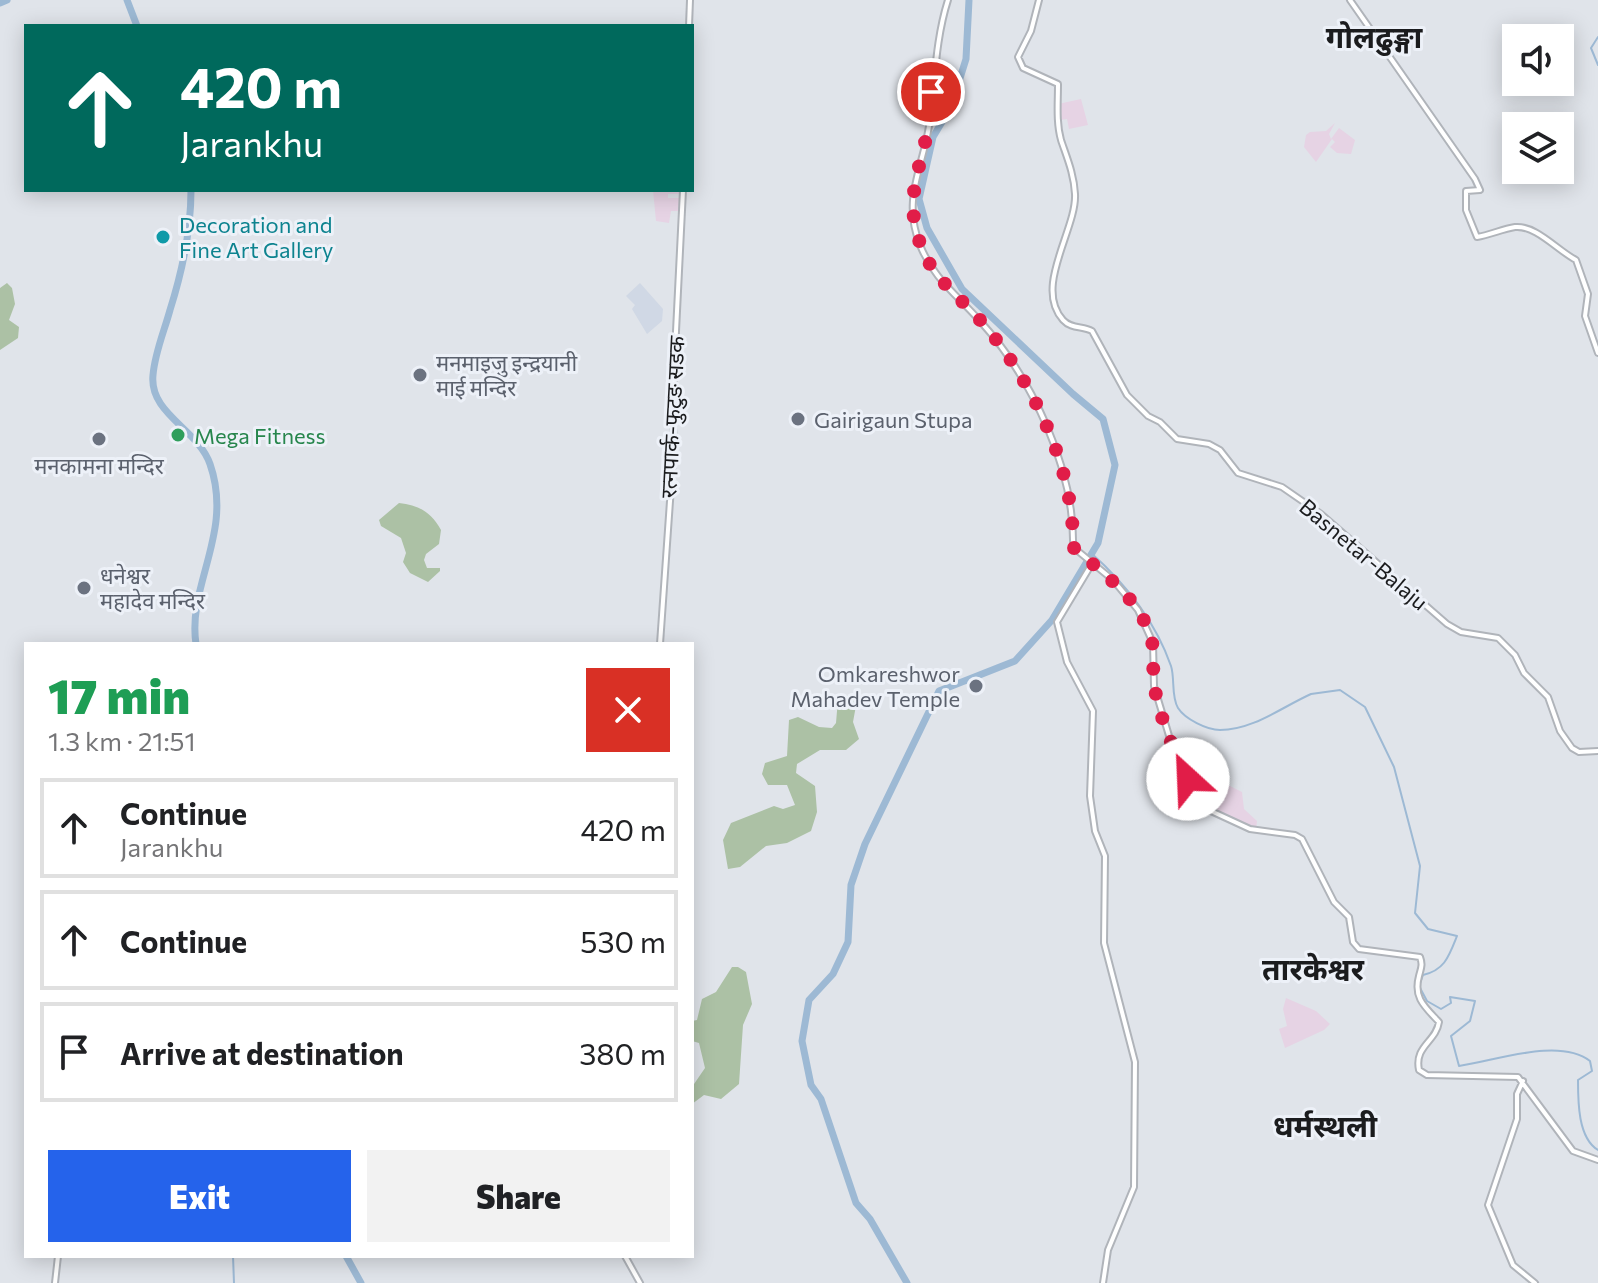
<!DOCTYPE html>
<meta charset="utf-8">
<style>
body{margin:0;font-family:Commissioner,"Noto Sans Devanagari",sans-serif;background:#f2f2f2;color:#202124;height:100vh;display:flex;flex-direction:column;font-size:30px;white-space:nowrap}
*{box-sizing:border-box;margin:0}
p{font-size:26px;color:#757577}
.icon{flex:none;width:44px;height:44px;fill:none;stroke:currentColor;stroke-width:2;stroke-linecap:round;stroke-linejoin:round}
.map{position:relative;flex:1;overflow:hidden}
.sheet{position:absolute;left:24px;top:642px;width:670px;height:616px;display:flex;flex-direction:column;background:#fff;border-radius:0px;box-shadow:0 4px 20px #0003}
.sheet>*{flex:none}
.guide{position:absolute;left:24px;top:24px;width:670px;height:168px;border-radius:0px;box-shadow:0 4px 20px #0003;background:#00695c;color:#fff;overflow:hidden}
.controls{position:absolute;left:1502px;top:24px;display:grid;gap:16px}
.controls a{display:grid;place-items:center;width:72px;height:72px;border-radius:0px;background:#fff;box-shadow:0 4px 20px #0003;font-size:40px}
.pin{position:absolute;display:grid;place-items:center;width:68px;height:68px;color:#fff;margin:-34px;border:4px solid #fff;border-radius:50%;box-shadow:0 2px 8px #0007}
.me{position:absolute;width:88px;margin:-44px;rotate:335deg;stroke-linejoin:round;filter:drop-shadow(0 0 6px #0008)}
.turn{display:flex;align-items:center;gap:28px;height:168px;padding:0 24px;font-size:36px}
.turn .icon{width:104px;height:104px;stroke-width:2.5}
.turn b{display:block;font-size:56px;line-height:68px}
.round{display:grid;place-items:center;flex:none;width:84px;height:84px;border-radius:0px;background:#f2f2f2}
.headline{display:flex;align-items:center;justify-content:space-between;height:136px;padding:0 24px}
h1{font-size:48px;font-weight:800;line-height:60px;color:#1e9e55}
.button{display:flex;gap:16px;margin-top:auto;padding:16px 24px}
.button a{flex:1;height:92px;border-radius:0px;background:#2563eb;color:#fff;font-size:32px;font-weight:800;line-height:92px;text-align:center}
.button a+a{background:#f2f2f2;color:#202124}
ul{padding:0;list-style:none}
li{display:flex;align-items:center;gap:24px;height:100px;margin:0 16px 12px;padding:0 8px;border:4px solid #e0e0e0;border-radius:0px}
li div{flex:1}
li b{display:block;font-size:30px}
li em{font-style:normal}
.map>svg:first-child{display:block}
</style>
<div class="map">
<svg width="1598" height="1283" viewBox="0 0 1598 1283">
<rect width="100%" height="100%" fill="#e0e4ea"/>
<path fill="#d0d8e5" d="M 640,283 L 663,309 L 662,321 L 647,334 L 632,309 L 635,305 L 626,296 Z"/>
<path fill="#e6d3e4" d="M 1081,99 L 1088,125 L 1069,129 L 1067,119 L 1060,120 L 1058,104 Z
M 1335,123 L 1329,134 L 1331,139 L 1339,128 L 1355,140 L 1351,154 L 1337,153 L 1330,147 L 1335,142 L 1332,139 L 1316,162 L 1304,147 L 1306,135 L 1310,132 L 1326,131 Z
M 653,190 L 680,190 L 679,194 L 668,194 L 668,198 L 680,198 L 680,211 L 671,211 L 669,223 L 656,221 Z
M 1226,784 L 1242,792 L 1244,809 L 1257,821 L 1256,830 L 1204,808 L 1191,790 L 1198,785 L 1208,799 Z
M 1286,998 L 1316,1011 L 1330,1024 L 1324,1030 L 1285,1048 L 1279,1029 L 1287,1026 L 1283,1009 Z"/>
<path fill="#acc1a5" d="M 7,283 L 12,288 L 15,304 L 9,320 L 19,327 L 18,338 L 0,350 L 0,288 Z
M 399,503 C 419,505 431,512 441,530 L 439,544 L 426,554 L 424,560 L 427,568 L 440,568 L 440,571 L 428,582 L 410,573 L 403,562 L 406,553 L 401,538 L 381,526 L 379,520 Z
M 847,695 L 857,700 L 853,722 L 859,739 L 846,750 L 820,750 L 797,764 L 796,773 L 815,786 L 817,812 L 811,831 L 787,843 L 766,846 L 740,867 L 728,869 L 723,840 L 731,823 L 774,806 L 783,809 L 795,805 L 787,785 L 768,785 L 762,774 L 765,763 L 787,756 L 789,720 L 798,717 L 819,727 L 832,728 L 836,723 L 838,699 Z
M 732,967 L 738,967 L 746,972 L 752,1004 L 743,1025 L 739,1084 L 721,1099 L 704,1095 L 692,1104 L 692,1087 L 705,1068 L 699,1043 L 692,1041 L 692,1021 L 697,1020 L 702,999 L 716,992 Z"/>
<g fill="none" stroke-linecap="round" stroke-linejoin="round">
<path stroke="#9db9d4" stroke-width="2" d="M 1598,37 L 1591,48 L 1598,65
M 1090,552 C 1125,583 1155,620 1171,666 C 1175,678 1171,697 1178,708 C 1185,719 1207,730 1220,730 C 1253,730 1282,707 1311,694 L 1340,690 L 1365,707 L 1394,767 L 1420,866 L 1415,913 L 1428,929 L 1457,936 C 1449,956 1445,970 1423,975 L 1419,986 L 1427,1001 L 1441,1009 L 1451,1003 L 1450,997 L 1475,1001 L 1470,1021 L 1451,1036 L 1459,1066 C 1495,1061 1559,1037 1590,1061 L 1592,1071 L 1578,1080 C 1578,1102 1578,1138 1598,1150
M 233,1256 L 234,1283"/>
<path stroke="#9db9d4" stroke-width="7" d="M 127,0 L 137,26
M 0,3 L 7,0
M 191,190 C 191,230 182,272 170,310 C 164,332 155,352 153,375 C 149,414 198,429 210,464 C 234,533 187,584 196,644
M 346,1256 L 361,1283
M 907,1283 L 870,1219 L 856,1203 L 821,1099 L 811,1085 L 802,1041 L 809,1000 L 833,974 L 848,942 L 851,885 L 865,844 L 939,691 L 1015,661 L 1052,620 L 1098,543 L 1115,465 L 1103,419 L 1073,394 L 962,289 L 927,228 L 919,199 L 933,137 L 951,107 L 966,59 L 969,0"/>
<defs>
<path id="tertiary" d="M 948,0 C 935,41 935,84 929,126 C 922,170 902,200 920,245 C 933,278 957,295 980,321 C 1032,378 1075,469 1073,547 L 1113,580 L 1138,610 L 1153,643 L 1154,686 L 1173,749 L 1198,805 L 1250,829 L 1295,835 L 1302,839 L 1334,902 L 1349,917 L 1353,942 L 1359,949 L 1420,957 C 1423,965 1421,968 1419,976 C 1413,998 1425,1007 1439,1022 C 1436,1042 1414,1046 1419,1070 L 1427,1075 L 1518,1077 L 1573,1151 L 1598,1160
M 1039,0 L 1031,31 L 1018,57 L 1023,68 L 1058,84 C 1058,103 1056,122 1061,140 C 1067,158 1074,174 1075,194 C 1077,229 1033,287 1063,320 C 1071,329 1083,326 1092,331 L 1127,395 L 1148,416 L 1160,422 L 1177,439 L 1209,444 L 1220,450 L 1238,473 L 1282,487 L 1321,514 L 1447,624 L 1461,632 L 1498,638 L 1515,655 L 1524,673 L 1548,697 L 1560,731 L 1572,748 L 1579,752 L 1598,751
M 1350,0 L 1475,179 L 1480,190 L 1466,191 L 1466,210 L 1477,237 C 1490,235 1502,229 1515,227 C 1536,225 1557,250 1576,260 L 1588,294 L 1585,316 L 1598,353
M 689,26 L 690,0
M 1093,562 L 1057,622 L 1067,662 L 1093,711 L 1090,796 L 1095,831 L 1105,856 L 1104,943 L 1135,1062 L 1134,1187 L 1108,1250 L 1103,1283
M 660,644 L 674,444 L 672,412 L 683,190
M 1523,1081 L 1517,1094 L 1517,1119 L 1488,1205 L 1513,1265 L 1535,1283
M 625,1256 L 640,1283
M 55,1283 L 58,1256"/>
</defs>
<use href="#tertiary" stroke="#b0b4ba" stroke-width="8"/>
<use href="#tertiary" stroke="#fff" stroke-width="4"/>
</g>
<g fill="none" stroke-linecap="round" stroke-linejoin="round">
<path stroke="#e11d48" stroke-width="14" stroke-dasharray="0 25.2" d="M 931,92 C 930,104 930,116 928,128 C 922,163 907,192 916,229 C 926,274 952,289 981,321 C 1032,380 1075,468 1073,547 C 1103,574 1142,599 1152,642 C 1155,655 1152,671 1154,685 C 1160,718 1173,750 1188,779"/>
</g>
<circle fill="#0f9aa8" stroke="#edf1f8" stroke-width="3" cx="163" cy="237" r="8"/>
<g fill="#6b7280" stroke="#edf1f8" stroke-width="3">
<circle cx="420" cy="375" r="8"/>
<circle cx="798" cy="419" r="8"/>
<circle cx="99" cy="439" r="8"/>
<circle cx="84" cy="588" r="8"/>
<circle cx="976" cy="686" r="8"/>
</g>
<circle fill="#2e9e5b" stroke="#edf1f8" stroke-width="3" cx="178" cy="435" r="8"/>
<g text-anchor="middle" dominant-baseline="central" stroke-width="6" stroke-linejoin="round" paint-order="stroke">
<g font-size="22" fill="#0d838f" stroke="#edf1f8" text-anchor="start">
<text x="179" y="224">Decoration and<tspan x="179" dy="25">Fine Art Gallery</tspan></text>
</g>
<g font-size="22" fill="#5b616d" stroke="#edf1f8" text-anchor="start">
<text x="436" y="362">मनमाइजु इन्द्रयानी<tspan x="436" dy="25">माई मन्दिर</tspan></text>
<text x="814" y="419">Gairigaun Stupa</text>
<text x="99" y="465" text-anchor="middle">मनकामना मन्दिर</text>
<text x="100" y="575">धनेश्वर<tspan x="100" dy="25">महादेव मन्दिर</tspan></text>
<text x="960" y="673" text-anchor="end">Omkareshwor<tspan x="960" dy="25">Mahadev Temple</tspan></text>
</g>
<g font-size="22" fill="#1b1c1e" stroke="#edf1f8">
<text transform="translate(672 417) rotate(-87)">रत्नपार्क-फुटुङ सडक</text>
<text transform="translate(1364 554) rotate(40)">Basnetar-Balaju</text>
</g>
<g font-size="22" fill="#27864d" stroke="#edf1f8" text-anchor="start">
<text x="194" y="435">Mega Fitness</text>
</g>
<g font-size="30" font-weight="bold" fill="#1b1c1e" stroke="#edf1f8">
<text x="1374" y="35">गोलढुङ्गा</text>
<text x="1313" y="967">तारकेश्वर</text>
<text x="1325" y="1124">धर्मस्थली</text>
</g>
</g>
</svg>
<div class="controls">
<a><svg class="icon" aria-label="sound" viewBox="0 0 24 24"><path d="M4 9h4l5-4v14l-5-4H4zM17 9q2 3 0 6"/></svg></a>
<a><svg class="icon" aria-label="layers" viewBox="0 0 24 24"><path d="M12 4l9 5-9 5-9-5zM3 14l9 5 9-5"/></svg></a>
</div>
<div class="pin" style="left:931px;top:92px;background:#d93025"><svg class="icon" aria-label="arrive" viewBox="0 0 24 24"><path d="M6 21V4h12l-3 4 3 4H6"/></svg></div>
<svg class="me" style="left:1188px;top:779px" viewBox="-20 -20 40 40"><circle r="19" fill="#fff"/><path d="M0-13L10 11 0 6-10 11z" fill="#e11d48"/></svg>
<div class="guide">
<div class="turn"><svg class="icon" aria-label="ahead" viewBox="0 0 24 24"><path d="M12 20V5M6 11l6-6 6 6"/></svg><div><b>420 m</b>Jarankhu</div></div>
</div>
<section class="sheet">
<div class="headline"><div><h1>17 min</h1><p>1.3 km · 21:51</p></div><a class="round" style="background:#d93025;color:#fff"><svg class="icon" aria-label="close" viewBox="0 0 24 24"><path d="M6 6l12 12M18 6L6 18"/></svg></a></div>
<ul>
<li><svg class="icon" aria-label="ahead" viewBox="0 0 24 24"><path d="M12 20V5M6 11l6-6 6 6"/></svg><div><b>Continue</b><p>Jarankhu</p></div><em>420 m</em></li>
<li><svg class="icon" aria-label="ahead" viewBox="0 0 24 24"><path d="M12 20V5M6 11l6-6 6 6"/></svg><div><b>Continue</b></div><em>530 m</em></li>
<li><svg class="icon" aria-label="arrive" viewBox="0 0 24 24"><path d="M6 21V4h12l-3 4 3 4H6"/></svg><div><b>Arrive at destination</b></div><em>380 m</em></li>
</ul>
<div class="button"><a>Exit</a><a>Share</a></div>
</section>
</div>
